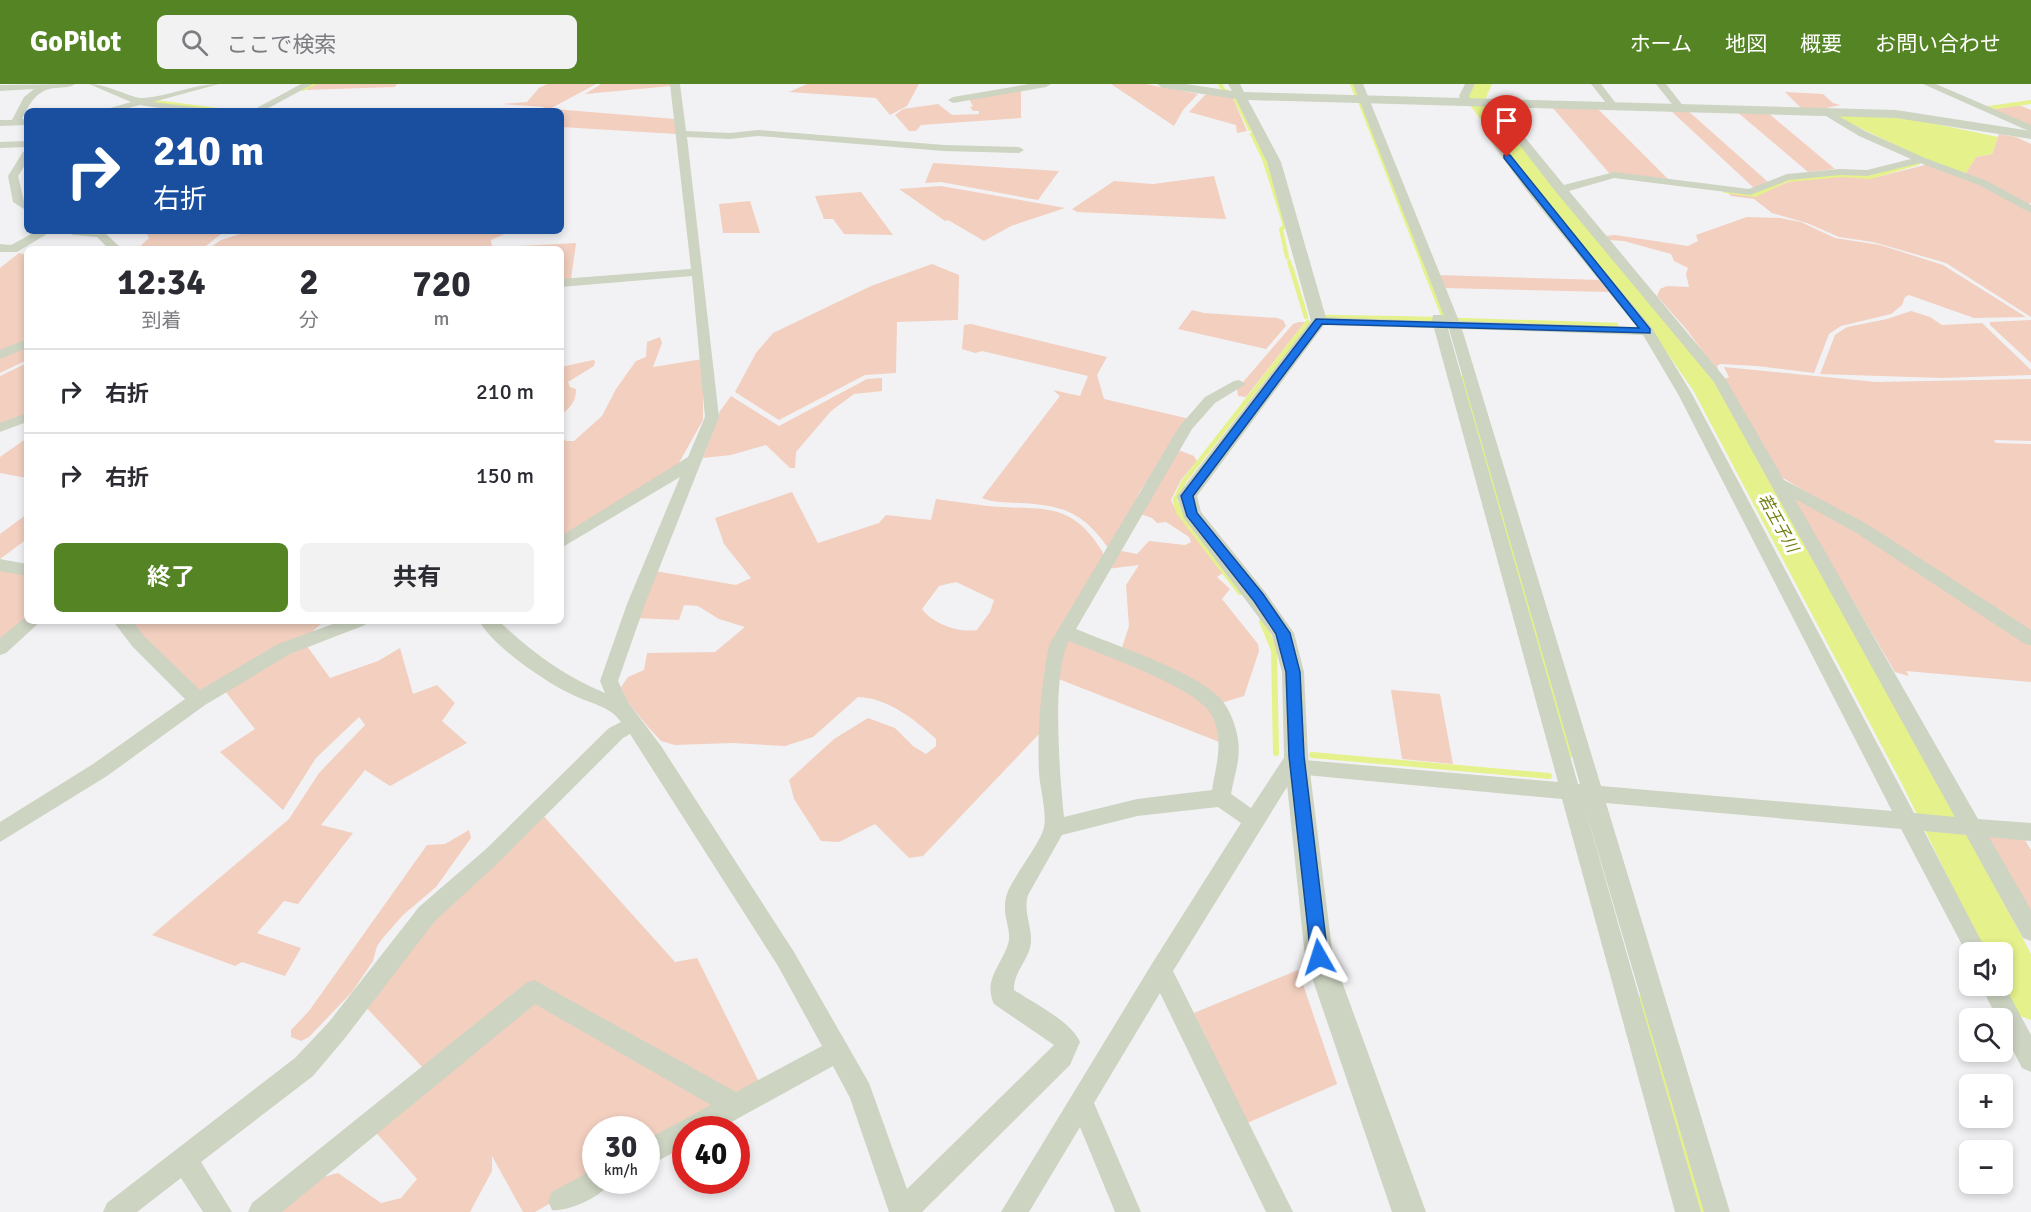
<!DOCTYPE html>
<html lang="ja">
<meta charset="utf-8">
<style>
body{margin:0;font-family:Signika,"Noto Sans JP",sans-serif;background:#f2f2f3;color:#2b2b33;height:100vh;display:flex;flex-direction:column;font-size:22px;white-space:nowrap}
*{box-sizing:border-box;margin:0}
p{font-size:20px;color:#7c7c81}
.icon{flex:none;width:33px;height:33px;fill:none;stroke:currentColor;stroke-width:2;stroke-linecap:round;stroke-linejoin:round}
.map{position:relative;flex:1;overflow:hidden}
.panel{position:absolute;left:24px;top:162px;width:540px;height:378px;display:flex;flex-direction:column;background:#fff;border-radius:9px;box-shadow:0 3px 9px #0003}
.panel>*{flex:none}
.hud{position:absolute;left:24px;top:24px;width:540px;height:126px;border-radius:9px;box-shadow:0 3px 9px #0003;background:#1a4fa0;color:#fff;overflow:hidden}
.tools{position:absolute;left:1959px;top:858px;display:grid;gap:12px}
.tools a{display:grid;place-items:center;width:54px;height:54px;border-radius:9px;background:#fff;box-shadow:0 3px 9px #0003;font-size:30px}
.speed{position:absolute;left:582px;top:1032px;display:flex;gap:12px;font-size:30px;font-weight:700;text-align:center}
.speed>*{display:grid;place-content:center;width:78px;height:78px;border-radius:50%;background:#fff;box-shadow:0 3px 9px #0003;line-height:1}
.speed small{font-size:15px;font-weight:400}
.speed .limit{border:9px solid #d22;background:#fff;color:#111}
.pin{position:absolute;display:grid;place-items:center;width:51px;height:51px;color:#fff;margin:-62px -26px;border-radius:50% 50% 50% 0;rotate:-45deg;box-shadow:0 0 6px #0007}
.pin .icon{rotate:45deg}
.me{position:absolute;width:66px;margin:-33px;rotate:354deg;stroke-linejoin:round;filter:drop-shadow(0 0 4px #0008)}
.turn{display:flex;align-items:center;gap:21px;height:126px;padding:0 30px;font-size:27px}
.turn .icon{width:78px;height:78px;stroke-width:2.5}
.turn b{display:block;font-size:42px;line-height:51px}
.eta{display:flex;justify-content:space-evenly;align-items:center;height:102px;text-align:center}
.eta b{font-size:36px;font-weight:700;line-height:42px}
.action{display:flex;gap:12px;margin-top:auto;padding:12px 30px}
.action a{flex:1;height:69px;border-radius:9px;background:#548423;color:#fff;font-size:24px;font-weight:700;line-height:69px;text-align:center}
.action a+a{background:#f2f2f3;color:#2b2b33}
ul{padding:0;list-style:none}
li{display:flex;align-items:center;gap:18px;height:84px;padding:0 30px;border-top:2px solid #e1e1e2}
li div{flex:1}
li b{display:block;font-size:22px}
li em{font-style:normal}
header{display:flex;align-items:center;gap:36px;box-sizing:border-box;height:84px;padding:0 30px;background:#548423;color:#fff}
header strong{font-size:28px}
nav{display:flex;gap:33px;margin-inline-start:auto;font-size:21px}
.search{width:420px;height:54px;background:#f2f2f3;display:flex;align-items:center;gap:15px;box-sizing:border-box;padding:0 21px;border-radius:9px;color:#7c7c81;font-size:22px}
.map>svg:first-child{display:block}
</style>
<header>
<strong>GoPilot</strong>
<div class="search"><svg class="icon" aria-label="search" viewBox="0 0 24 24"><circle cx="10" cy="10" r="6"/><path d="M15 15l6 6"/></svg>ここで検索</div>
<nav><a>ホーム</a><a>地図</a><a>概要</a><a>お問い合わせ</a></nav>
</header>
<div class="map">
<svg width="2031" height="1128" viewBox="0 0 2031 1128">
<rect width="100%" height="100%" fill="#f2f2f4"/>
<path fill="#f2cfbf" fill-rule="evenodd" d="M 316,0 L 397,0 L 395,3 L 303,6 Z
M 547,0 L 596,0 L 546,27 L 539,27 L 544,23 L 502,20 L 527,18 L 539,4 Z
M 601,0 L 671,0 L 671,2 L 585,10 Z
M 807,0 L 919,0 L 907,22 L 890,31 L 876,14 L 789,8 Z
M 1111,0 L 1146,0 L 1198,10 L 1183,26 L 1174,42 Z
M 1021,5 L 1021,34 L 921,41 L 916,47 L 909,47 L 895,31 L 903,25 L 938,20 L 952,31 L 979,30 L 979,27 L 973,27 L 970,23 L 973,22 L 969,15 Z
M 1785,8 L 1823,10 L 1833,19 L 1840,21 L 1822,25 L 1801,24 Z
M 1210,10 L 1233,14 L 1247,47 L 1237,49 L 1236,41 L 1189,28 L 1205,11 Z
M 2019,21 L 2031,26 L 2031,43 L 1990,26 Z
M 1552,23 L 1597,24 L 1668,95 L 1609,89 Z
M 554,25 L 675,35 L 676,50 L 561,43 L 561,27 L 550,27 Z
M 1669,25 L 1686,25 L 1768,98 L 1755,105 Z
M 1736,27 L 1767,28 L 1835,85 L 1808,88 Z
M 1999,50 L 2016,53 L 2031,60 L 2031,119 L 2025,121 L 1965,90 L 1976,73 L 1992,70 Z
M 933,79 L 1059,87 L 1038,116 L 941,98 L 925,99 Z
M 1929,80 L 1962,92 L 2031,127 L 2031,233 L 1946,179 L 1873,158 L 1839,153 L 1807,139 L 1772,129 L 1754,115 L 1731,112 L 1727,108 L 1756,111 L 1796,95 L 1845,92 L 1873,94 Z
M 1214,92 L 1226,135 L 1077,128 L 1072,125 L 1114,97 L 1153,100 Z
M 941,102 L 1060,123 L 1065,124 L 1011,142 L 984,157 L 948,136 L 945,137 L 899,105 Z
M 861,108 L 893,151 L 844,150 L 833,135 L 824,135 L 815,112 Z
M 750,117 L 760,149 L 723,149 L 719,120 Z
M 1747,133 L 1780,134 L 1801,138 L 1835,154 L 1880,161 L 1943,181 L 2026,233 L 1974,234 L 1909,211 L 1905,213 L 1902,221 L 1891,230 L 1841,242 L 1829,250 L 1814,289 L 1757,282 L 1720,280 L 1717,282 L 1720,291 L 1687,246 L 1657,212 L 1660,205 L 1667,202 L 1689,203 L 1686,190 L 1688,184 L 1674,177 L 1671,170 L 1624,157 L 1609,156 L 1605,152 L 1615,151 L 1688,162 L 1698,157 L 1696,151 Z
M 149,147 L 225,147 L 202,165 L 137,165 L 149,154 L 147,150 Z
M 250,147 L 512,147 L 491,156 L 492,162 L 490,165 L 208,165 L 221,156 Z
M 576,159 L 571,196 L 561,197 L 561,165 L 518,165 L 519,162 Z
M 19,169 L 27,171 L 27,257 L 0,269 L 0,184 Z
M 932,180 L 959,191 L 958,236 L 897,238 L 896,289 L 865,291 L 779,336 L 735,308 L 756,269 L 773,249 L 871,202 Z
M 1437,191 L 1602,196 L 1611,208 L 1443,204 Z
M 1192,226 L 1204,229 L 1277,234 L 1283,236 L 1286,242 L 1266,265 L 1178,245 Z
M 1911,227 L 1930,233 L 1942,241 L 1982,239 L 2031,286 L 2031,291 L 1942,294 L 1820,290 L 1835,251 L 1847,243 L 1887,235 Z
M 2031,236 L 2031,279 L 1990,241 L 1990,238 Z
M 1299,238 L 1305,238 L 1246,313 L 1238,312 L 1237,305 L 1293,240 Z
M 971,240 L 1107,273 L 1097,291 L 1104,315 L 1190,335 L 1139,409 L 1125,441 L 1109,465 C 1083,428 1063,421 1019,419 C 1007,418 993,419 982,414 L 1060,312 L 1053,306 L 1080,312 L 1088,292 L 982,267 L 975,269 L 962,265 L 964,241 Z
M 660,253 L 662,259 L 653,283 L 703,275 L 703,336 L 676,384 L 561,453 L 561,352 L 566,357 L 574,357 L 602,332 L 616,305 L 636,277 L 646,273 L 647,258 Z
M 27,261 L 27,276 L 0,289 L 0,272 Z
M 593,276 L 595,277 L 594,282 L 568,298 L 570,303 L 576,305 C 576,317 571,324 561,330 L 561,283 Z
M 27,279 L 27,331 L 0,342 L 0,292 Z
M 1724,283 L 1876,298 L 2031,295 L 2031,357 L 1994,356 L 1996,359 L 2031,360 L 2031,549 L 1780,392 L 1723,296 L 1729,293 Z
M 882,294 L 882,307 L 854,310 L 831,327 L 796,368 L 795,384 L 790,384 L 766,361 L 731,371 L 703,374 L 720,327 L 731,312 L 779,342 L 867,295 Z
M 27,354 L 27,394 L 0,389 L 0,373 Z
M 1181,367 L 1194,372 L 1197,377 L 1181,396 L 1171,416 L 1177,428 L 1223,489 L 1217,493 L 1230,505 L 1222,515 L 1258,560 L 1259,567 L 1244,612 L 1218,620 L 1120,570 L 1129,542 L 1126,501 L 1139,481 L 1107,485 L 1116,469 L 1122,467 L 1137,470 L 1149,457 L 1185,461 L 1191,458 L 1189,453 L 1166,438 L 1157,439 L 1152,434 L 1138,429 L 1175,368 Z
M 792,408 L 818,459 L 879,439 L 886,431 L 931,436 L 936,415 C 953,417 970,420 988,422 C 1041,427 1070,415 1102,467 L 1104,472 L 1056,551 L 1041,648 L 923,772 L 909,774 L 875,740 L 839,758 L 821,757 L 794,715 L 789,696 L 834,655 L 868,634 L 895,644 L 913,662 L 926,670 L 936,662 L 936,655 C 914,635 888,614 858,613 L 813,653 L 785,662 L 732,659 L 675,661 L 661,657 L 649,644 L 627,617 L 621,603 L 628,593 L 644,586 L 647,569 L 715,568 L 745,543 L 719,535 L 698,522 L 684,521 L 679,536 L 636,534 L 655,487 L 736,501 L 751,494 L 724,460 L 715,434 ZM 956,498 L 994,516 L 990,528 L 977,546 C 959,549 933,540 922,525 L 939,502 Z
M 1791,412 L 1800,412 L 2031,558 L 2031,598 L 1906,587 L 1909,592 L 1895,588 Z
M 27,430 L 27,455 L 0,475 L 0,450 Z
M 0,484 L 27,489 L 27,537 L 0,559 Z
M 128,537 L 322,537 L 323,538 L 312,548 L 202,607 L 195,606 Z
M 1066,555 L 1072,555 L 1194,608 L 1212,623 L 1222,659 L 1056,594 Z
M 307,562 L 330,594 L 378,577 L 400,564 L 413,610 L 437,601 L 455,619 L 442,637 L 467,659 L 390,702 L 365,686 L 321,741 L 353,749 L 298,820 L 284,817 L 257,849 L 301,864 L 285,892 L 242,878 L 235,882 L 152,851 L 289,735 L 319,689 L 365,641 L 359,633 L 316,674 L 283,726 L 220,668 L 255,645 L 225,607 L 261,584 Z
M 1391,606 L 1440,610 L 1453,680 L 1402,675 Z
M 541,729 L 675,878 L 697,874 L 761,1002 L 734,1016 L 547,905 L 426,987 L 363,920 L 425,838 Z
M 469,746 L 471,754 L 436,803 L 403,831 L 382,855 L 377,862 L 373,877 L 352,908 L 309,953 L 301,957 L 291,953 L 291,946 L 309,927 L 427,761 L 445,760 Z
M 1985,751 L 2022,751 L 2031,766 L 2031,834 Z
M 1298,886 L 1337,1000 L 1247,1039 L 1194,929 Z
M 530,917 L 720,1016 L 647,1065 L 646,1046 L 596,1046 L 595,1094 L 535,1128 L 523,1128 L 492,1072 L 492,1087 L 470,1128 L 270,1128 L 320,1094 L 338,1089 L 381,1119 L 401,1114 L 417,1095 L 371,1043 Z"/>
<path fill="#e5f18a" d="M 1832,30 L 1912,35 L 1998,53 L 1992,70 L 1976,73 L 1965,90 L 1932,79 Z"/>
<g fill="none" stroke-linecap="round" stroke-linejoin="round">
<path stroke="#e5f18a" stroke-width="4" d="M 1220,0 L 1224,7 L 1228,8
M 1352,0 L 1357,13
M 303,5 L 313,0
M 1236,16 L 1250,45
M 155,18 L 226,27
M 1360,18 L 1425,185
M 1989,24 L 2031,18
M 1252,50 L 1264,75 L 1285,142 L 1281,145 L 1287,173
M 1547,107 L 1553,107
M 1725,107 L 1755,111 L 1787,96 L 1843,91 L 1870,93 L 1918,79
M 1289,177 L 1291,185"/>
<path stroke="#e5f18a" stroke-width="4.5" d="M 1291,183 L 1306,233
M 1424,183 L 1445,236
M 1326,233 L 1433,235
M 1456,236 L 1616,241
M 1651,242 L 1659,242
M 1463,293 L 1500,422
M 1748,385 L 1764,391
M 1177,422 L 1175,416 L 1184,397 L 1308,238"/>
<path stroke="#e5f18a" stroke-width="6" d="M 1177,421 L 1179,428 L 1240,508
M 1500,421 L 1571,670
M 1262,537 L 1274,566 L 1276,669
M 1312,671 L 1549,692"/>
<path stroke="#e5f18a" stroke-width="8" d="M 1641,915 L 1702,1128"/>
<path fill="#e5f18a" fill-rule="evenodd" d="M 1474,0 L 1492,0 L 1485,16 L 1555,102 L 1676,246 L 1720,306 L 1932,683 L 2031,870 L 2031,936 L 2015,930 L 2001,902 L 2002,868 L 1985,868 L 1902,700 L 1693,306 L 1658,256 L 1539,112 L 1469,20 L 1467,16 Z"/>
<path fill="#cdd4c2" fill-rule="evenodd" d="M 75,0 C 69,4 63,3 56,4 C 37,5 30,19 22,35 L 27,35 L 27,41 L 0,42 L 0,36 L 12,36 L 24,13 L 34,5 L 0,7 L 0,1 Z
M 89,0 C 109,0 131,15 144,14 C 170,12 193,0 219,0 L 153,18 L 202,24 L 207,27 L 178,27 L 140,21 L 117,27 L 100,27 L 131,18 Z
M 301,0 L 313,0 L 263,27 L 251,27 Z
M 670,0 L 680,0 L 686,47 L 730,49 L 758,46 L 944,61 L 1019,63 L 1024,66 L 1019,69 L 944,67 L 758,52 L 730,55 L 687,53 L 719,333 L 645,520 L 618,597 L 628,618 L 661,662 L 794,868 L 869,999 L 907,1105 L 1054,961 L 994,920 C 983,896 1001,882 1008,860 C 1013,845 999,829 1008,807 C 1015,791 1042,756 1044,743 C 1047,729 1040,704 1039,689 C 1037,646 1041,603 1049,561 L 1179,343 L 1205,313 L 1234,297 L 1239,296 L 1246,300 L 1215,319 L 1192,345 L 1076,545 C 1114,561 1192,586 1220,614 C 1230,625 1236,642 1238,656 C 1241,675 1234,692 1231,710 L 1251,724 L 1289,666 L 1296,664 L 1303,666 L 1306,672 L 1304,676 L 1558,698 L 1434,244 L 1319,241 L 1312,237 L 1319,233 L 1432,237 L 1433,231 L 1443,231 L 1446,237 L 1353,0 L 1363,0 L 1459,237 L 1637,243 L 1529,110 L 1489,55 L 1494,52 L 1498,53 L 1537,106 L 1652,244 L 1692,310 L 1914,729 L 1955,733 L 1714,298 L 1556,108 L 1487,19 L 1495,17 L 1564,101 L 1614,88 L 1749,105 L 1787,90 L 1840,85 L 1867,86 L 1911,75 L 1859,52 L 1821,29 L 1821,25 L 1824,24 L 1867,48 L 1925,74 L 1987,97 L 2031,121 L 2031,129 L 1979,101 L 1920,79 L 1867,92 L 1840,91 L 1789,96 L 1750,111 L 1614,94 L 1569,107 L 1725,294 L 1784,396 L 1867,440 L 2031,546 L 2031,561 L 2025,560 L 1855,448 L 1795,415 L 1978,735 L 2031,739 L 2031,757 L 1989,753 L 2031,826 L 2031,857 L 2023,854 L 1966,751 L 1924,747 L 1987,868 L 1970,868 L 1970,876 L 1901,745 L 1606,719 L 1730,1128 L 1704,1128 L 1583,717 L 1701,1128 L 1675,1128 L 1562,715 L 1295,690 L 1173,887 L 1293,1128 L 1266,1128 L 1160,909 L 1094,1019 L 1141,1128 L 1115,1128 L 1080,1043 L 1029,1128 L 1001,1128 L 1153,878 L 1241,739 L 1218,723 L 1137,732 L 1062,751 L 1028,811 C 1023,828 1032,842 1031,858 C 1030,875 1013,888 1014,906 C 1033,919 1071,937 1080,958 L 1070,981 L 922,1128 L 889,1128 L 850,1014 L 833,982 L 717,1046 L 686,1046 L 686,1062 L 646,1083 L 646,1056 L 711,1021 L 535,920 L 282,1128 L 248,1128 L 252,1119 L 526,899 L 534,896 L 736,1008 L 822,962 L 778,882 L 630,650 L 623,654 L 500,777 L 435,837 L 345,954 L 313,992 L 201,1078 L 232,1128 L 203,1128 L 181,1094 L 137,1128 L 103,1128 L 107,1119 L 295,974 L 329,938 L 419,823 L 486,765 L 609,644 L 621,638 C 610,622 591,620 573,611 C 545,598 495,564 479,537 L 499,537 C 531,568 564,592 605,609 L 600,597 L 627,520 L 680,393 L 561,464 L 561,452 L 688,373 L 705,333 L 692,192 L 561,203 L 561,195 L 691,185 ZM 1448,245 L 1449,245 L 1580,700 L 1578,700 ZM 1462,245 L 1643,251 L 1678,310 L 1892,727 L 1601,702 ZM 1069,557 C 1100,570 1196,603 1211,630 C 1225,655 1216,680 1212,706 L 1137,715 L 1064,733 C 1060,694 1051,590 1069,557 Z
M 1029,0 L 1051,0 L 1046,3 L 953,19 L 948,16 L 953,13 Z
M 1465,0 L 1475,0 L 1469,12 L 1471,18 L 1466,21 L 1463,20 L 1459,12 Z
M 1591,0 L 1601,0 L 1618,22 L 1616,24 L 1610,24 Z
M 1656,0 L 1666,0 L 1684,23 L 1682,25 L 1676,25 Z
M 1923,0 L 1936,0 L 2031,41 L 2031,48 Z
M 27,57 L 27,63 L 0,64 L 0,58 Z
M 27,67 L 27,78 L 18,92 L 24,117 L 27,119 L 27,127 L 13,118 L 8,92 L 23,68 Z
M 37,147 L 52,147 L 17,168 L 0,168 L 0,160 L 11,161 Z
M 67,147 L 104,148 L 122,165 L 109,165 L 97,153 L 73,151 Z
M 27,255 L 27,264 L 0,275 L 0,266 Z
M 27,329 L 27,338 L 0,348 L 0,339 Z
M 0,475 L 27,480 L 27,492 L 0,487 Z
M 27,532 L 27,537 L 41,537 L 6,569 L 0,571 L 0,554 Z
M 113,537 L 132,537 L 144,552 L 200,606 L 278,560 L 341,537 L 368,537 L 365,541 L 290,570 L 205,621 L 107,692 L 0,758 L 0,738 L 93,680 L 185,615 L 132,562 Z
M 2002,897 L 2031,951 L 2031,988 L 2022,984 L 2002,945 L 2002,934 L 1997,934 L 1981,902 L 2002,902 Z
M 596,1084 L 596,1096 L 611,1096 C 605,1112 568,1128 552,1126 L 548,1117 L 552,1108 Z"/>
<path fill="#cdd4c2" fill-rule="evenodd" d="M 1157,0 L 1186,0 L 1232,7 L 1228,0 L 1240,0 L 1244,8 L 1896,26 L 2031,47 L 2031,55 L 1896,34 L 1248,16 L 1281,78 L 1327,237 L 1197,412 L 1201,428 L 1266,509 L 1294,549 L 1304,588 L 1308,672 L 1333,873 L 1426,1128 L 1392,1128 L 1305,873 L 1284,672 L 1282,588 L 1272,551 L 1184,434 L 1177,412 L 1311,237 L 1267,78 L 1236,15 L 1163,4 Z"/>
</g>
<path fill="#1a73e8" stroke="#114b97" stroke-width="1.5" d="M 1504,71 L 1510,71 L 1650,245 L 1650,249 L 1322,240 L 1193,412 L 1197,429 L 1263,510 L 1290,549 L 1300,588 L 1304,672 L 1328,873 L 1325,879 L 1319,881 L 1313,879 L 1311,873 L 1289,672 L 1286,588 L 1276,550 L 1254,517 L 1187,432 L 1181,412 L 1316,235 L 1639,244 L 1504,74 Z"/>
<g text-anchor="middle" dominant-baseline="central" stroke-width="6" stroke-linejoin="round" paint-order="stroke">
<g font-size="16" font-style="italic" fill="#6f7d09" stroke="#fff">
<text transform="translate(1778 439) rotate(61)">若王子川</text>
</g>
</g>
</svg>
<div class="tools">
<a><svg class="icon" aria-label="sound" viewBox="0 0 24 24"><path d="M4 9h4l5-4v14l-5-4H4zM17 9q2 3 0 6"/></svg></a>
<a><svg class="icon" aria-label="search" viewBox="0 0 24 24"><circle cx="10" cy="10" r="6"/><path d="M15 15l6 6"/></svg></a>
<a>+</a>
<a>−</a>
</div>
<div class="speed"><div>30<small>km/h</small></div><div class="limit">40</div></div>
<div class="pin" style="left:1507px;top:73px;background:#d93025"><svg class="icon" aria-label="arrive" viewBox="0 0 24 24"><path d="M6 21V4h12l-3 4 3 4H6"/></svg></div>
<svg class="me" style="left:1319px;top:873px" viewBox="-20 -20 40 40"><path d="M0-17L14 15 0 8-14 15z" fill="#1a73e8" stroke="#fff" stroke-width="4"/></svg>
<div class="hud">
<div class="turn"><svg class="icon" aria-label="right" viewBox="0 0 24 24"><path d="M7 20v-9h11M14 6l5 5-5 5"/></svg><div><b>210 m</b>右折</div></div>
</div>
<section class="panel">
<div class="eta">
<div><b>12:34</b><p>到着</p></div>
<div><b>2</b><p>分</p></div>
<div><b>720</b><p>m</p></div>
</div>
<ul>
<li><svg class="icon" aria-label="right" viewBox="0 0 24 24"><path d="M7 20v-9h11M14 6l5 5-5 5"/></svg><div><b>右折</b></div><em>210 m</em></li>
<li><svg class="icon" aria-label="right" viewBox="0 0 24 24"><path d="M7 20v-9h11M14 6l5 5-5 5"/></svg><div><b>右折</b></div><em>150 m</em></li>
</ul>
<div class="action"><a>終了</a><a>共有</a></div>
</section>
</div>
